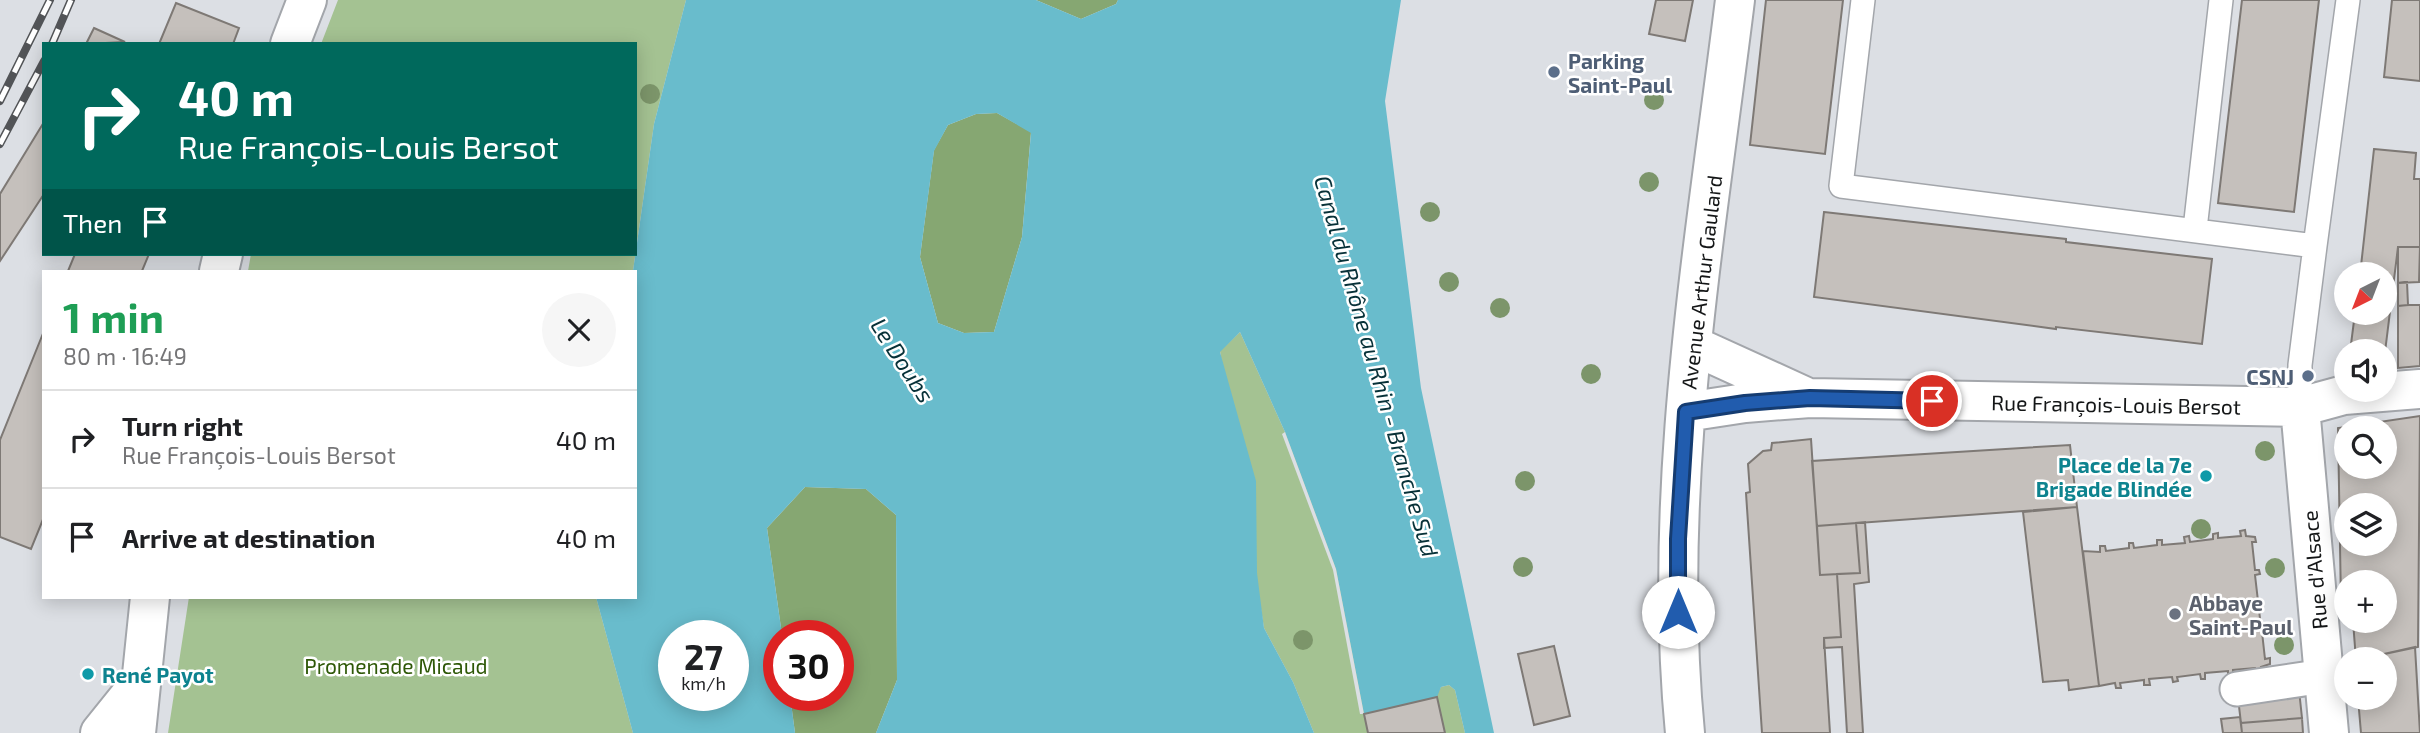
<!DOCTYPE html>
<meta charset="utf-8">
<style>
body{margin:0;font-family:"Exo 2",sans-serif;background:#f6f6f6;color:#202124;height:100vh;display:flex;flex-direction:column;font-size:26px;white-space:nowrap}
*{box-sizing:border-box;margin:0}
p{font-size:23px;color:#757577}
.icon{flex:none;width:38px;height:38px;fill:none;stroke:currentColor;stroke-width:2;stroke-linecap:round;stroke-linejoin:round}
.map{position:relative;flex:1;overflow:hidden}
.details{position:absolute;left:42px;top:270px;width:595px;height:329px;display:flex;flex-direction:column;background:#fff;border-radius:0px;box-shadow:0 4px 18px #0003}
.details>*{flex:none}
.top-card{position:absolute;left:42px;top:42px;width:595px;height:214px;border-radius:0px;box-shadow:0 4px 18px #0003;background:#00695c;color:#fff;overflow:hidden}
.needle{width:46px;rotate:222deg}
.buttons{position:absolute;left:2334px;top:262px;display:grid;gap:14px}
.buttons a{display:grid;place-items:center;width:63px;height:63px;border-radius:50%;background:#fff;box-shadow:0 4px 18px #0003;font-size:35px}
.speed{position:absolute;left:658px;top:620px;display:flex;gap:14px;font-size:35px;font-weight:700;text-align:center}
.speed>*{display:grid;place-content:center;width:91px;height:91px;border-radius:50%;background:#fff;box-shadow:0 4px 18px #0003;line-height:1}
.speed small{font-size:18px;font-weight:400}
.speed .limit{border:10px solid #d22;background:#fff;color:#111}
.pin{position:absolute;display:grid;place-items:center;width:60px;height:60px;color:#fff;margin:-30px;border:4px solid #fff;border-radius:50%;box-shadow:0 2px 7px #0007}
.me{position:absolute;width:77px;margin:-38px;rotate:0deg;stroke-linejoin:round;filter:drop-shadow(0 0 5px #0008)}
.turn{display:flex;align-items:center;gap:24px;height:147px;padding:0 21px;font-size:32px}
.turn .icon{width:91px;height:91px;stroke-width:2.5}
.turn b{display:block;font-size:49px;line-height:60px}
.then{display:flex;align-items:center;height:66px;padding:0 21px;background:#0003;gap:14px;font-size:26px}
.round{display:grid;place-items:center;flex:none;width:74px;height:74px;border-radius:37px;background:#f6f6f6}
.headline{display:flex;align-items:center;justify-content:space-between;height:119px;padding:0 21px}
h1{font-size:42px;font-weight:700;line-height:52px;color:#1e9e55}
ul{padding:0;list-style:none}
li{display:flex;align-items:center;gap:21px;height:98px;padding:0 21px;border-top:2px solid #e0e0e0}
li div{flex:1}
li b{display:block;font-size:26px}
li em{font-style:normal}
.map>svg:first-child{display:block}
</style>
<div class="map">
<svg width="2420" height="733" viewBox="0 0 2420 733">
<rect width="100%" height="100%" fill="#dcdfe4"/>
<path fill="#a4c292" d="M 338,0 L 686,0 L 654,124 L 633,271 L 248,271 L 251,254 L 635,254 L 635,44 L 321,44 Z
M 1240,332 L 1285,432 L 1437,694 L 1441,687 L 1449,685 L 1455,690 L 1465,733 L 1314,733 L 1293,682 L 1264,628 L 1220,351 Z
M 189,597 L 596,597 L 633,733 L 168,733 Z"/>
<path fill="#86a772" d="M 1036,0 L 1118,0 L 1116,4 L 1081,19 Z
M 997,113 L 1031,132 L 1022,237 L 994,332 L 964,333 L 938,323 L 920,257 L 934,150 L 948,125 L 976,114 Z
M 805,487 L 866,489 L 896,515 L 897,680 L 876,733 L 795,733 L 790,695 L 838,695 L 838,635 L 782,635 L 767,528 Z"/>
<path fill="#69bccc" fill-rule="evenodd" d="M 686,0 L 1036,0 L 1081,19 L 1116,4 L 1118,0 L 1401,0 L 1385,101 L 1421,388 L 1494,733 L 1465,733 L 1455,690 L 1449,685 L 1441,687 L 1437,697 L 1364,714 L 1336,569 L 1285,432 L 1240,332 L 1220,352 L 1256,481 L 1257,573 L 1264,628 L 1293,682 L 1314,733 L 876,733 L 897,680 L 896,515 L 866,489 L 805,487 L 767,528 L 782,635 L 779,635 L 779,695 L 790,695 L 795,733 L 633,733 L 596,597 L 635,597 L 635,271 L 633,271 L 654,124 ZM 997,113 L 1031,133 L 1022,237 L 994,332 L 964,333 L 938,323 L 920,257 L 934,151 L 948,125 L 976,114 ZM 674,635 L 733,635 L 733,695 L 674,695 Z"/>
<path fill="#dcdfe4" d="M 1285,432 L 1336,569 L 1364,714 L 1360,714 L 1333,570 L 1282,434 Z"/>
<path fill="#c5c0bc" stroke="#7e7975" stroke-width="2" fill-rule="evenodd" d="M 1656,0 L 1693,0 L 1685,41 L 1649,34 Z
M 1766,0 L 1843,0 L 1825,154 L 1750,145 Z
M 2242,0 L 2319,0 L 2294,212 L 2218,203 Z
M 2392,0 L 2420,0 L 2420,81 L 2384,77 Z
M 176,3 L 239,28 L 233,44 L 159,44 Z
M 94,28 L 125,42 L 86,44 Z
M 44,122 L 44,194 L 0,261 L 0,194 Z
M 2374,149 L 2416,153 L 2414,179 L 2420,179 L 2420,247 L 2398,247 L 2385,352 L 2350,352 L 2355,313 L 2385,313 L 2385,275 L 2360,275 Z
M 1824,212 L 2066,239 L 2066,242 L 2212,259 L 2202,344 L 2056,327 L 2056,329 L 1814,297 Z
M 2398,247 L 2420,247 L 2419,282 L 2398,283 Z
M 75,254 L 149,254 L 142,271 L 68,271 Z
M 2407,282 L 2408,305 L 2398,306 L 2398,283 Z
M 2408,305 L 2420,305 L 2420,366 L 2398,368 L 2398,306 Z
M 44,331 L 44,517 L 31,549 L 0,537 L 0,440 Z
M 2420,416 L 2418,647 L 2356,660 L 2353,621 L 2385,621 L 2385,583 L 2347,583 L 2347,603 L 2341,603 L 2338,428 ZM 2347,429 L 2385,429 L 2385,467 L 2347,467 ZM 2347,506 L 2385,506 L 2385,544 L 2347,544 Z
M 1811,439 L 1820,575 L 1837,574 L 1841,637 L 1824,638 L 1830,733 L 1762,733 L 1746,493 L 1750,492 L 1748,464 L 1763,451 L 1771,450 L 1772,443 Z
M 2070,445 L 2077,507 L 1817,526 L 1812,461 Z
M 2077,507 L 2099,686 L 2069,690 L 2068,680 L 2043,682 L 2023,512 Z
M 1865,522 L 1869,582 L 1854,584 L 1863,733 L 1847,733 L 1842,647 L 1824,648 L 1824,638 L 1841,637 L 1837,574 L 1860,573 L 1856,523 Z
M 1856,523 L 1860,573 L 1820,575 L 1817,526 Z
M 2245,530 L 2246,536 L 2255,537 L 2256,542 L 2252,542 L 2255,570 L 2259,570 L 2260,574 L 2255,575 L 2261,627 L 2266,626 L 2266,632 L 2262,632 L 2265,659 L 2270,658 L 2270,664 L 2261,667 L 2262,672 L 2256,673 L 2255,668 L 2233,670 L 2233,676 L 2228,676 L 2228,671 L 2205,673 L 2205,679 L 2201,679 L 2200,674 L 2177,677 L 2178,681 L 2173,682 L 2172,677 L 2149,679 L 2150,685 L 2144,685 L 2144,680 L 2120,683 L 2121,688 L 2116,688 L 2115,683 L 2099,686 L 2083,551 L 2100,552 L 2100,546 L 2105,546 L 2106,551 L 2129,548 L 2129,543 L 2133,543 L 2134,548 L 2157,545 L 2157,540 L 2162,540 L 2162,545 L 2185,543 L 2184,537 L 2189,536 L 2190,542 L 2213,539 L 2213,534 L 2218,533 L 2218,538 L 2241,536 L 2240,531 Z
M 1554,646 L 1570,716 L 1534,725 L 1518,654 Z
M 2415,647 L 2420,733 L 2361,733 L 2358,698 L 2385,698 L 2385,660 L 2357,660 Z
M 2299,690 L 2302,718 L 2241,723 L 2238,698 Z
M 1437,697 L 1445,733 L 1368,733 L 1364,714 Z
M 2240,717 L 2242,733 L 2223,733 L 2221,719 Z
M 2302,718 L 2303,733 L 2242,733 L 2241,723 Z"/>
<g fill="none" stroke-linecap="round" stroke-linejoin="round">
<defs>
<path id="service" d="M 1863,0 L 1841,186 L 2315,246 L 2300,365 L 2300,407
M 2195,229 L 2221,0
M 2315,246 L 2348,0"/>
<path id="pedestrian" d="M 2237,689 L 2324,676"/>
<path id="minor" d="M 1692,345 L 1804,396
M 2300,407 L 2329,733
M 1686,412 L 1745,403 L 1810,398 L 2300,407 L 2344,395 L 2420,389
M 1685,733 C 1661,488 1705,242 1735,0"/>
<path id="secondary" d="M 290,44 L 307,0
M 219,271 L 223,254
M 100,733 L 141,682
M 136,733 L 150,597"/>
</defs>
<use href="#service" stroke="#a3a6ab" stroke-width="26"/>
<use href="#pedestrian" stroke="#a3a6ab" stroke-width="37"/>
<use href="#minor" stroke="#a3a6ab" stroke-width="42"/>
<use href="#secondary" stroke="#a3a6ab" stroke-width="42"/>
<use href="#service" stroke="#fff" stroke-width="23"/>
<use href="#pedestrian" stroke="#fff" stroke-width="33"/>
<use href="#minor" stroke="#fff" stroke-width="38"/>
<use href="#secondary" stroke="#fff" stroke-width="38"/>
<defs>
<path id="rail" d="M 52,44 L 71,0
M 0,101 L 50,0
M 0,144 L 44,61"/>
</defs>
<use href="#rail" stroke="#525457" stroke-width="8"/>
<use href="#rail" stroke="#fff" stroke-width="5" stroke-dasharray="16" stroke-linecap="butt"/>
</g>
<g fill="#7c956a">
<circle cx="650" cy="94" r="10"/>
<circle cx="1654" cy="100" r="10"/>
<circle cx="1649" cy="182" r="10"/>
<circle cx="1430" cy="212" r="10"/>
<circle cx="1449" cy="282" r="10"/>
<circle cx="1500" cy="308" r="10"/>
<circle cx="1591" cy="374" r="10"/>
<circle cx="2265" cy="451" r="10"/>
<circle cx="1525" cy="481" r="10"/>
<circle cx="2201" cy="529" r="10"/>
<circle cx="1523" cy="567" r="10"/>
<circle cx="2275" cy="568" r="10"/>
<circle cx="1303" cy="640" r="10"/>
<circle cx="2284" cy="645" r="10"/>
</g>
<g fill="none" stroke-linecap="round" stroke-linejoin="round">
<defs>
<path id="route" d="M 1678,612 L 1678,539 L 1686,412 L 1745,403 L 1810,398 L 1932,401"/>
</defs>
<use href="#route" stroke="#153c71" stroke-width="18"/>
<use href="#route" stroke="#215cae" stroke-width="12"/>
</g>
<g fill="#5c6f8a" stroke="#fff" stroke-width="2.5">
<circle cx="1554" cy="72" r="7"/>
<circle cx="2308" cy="376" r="7"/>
</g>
<g fill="#0f9aa8" stroke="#fff" stroke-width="2.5">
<circle cx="2206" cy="476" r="7"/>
<circle cx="88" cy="674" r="7"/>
</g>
<circle fill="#6b7280" stroke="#fff" stroke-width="2.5" cx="2175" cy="614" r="7"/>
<g text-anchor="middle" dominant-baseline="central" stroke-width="5" stroke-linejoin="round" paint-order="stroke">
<g font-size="21" font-weight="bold" fill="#4e5e75" stroke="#fff" text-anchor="start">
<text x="1568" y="60">Parking<tspan x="1568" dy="24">Saint-Paul</tspan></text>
<text x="2294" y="376" text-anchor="end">CSNJ</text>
</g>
<g font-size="21" fill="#141617" stroke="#fff">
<text transform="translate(1701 282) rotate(-83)">Avenue Arthur Gaulard</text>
<text transform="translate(2116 404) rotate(1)">Rue François-Louis Bersot</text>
<text transform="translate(2314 570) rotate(-95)">Rue d'Alsace</text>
</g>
<g font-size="21" font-weight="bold" fill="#0d838f" stroke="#fff" text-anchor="end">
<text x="2192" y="464">Place de la 7e<tspan x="2192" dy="24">Brigade Blindée</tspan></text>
<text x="102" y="674" text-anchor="start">René Payot</text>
</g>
<g font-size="21" font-weight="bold" fill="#5b616d" stroke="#fff" text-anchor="start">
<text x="2189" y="602">Abbaye<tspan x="2189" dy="24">Saint-Paul</tspan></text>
</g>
<g font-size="21" fill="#2e5807" stroke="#fff">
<text x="396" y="665">Promenade Micaud</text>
</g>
<g font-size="23" font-style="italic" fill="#073138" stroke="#fff">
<text transform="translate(903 360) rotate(57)">Le Doubs</text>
<text transform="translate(1377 366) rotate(74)">Canal du Rhône au Rhin - Branche Sud</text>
</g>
</g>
</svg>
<div class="buttons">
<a><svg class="needle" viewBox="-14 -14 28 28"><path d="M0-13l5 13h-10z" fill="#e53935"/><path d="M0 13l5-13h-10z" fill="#757577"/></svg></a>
<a><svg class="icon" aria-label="sound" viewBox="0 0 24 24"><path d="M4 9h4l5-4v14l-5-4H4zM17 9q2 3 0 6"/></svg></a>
<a><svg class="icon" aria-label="search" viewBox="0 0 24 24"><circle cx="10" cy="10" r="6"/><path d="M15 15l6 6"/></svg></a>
<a><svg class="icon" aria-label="layers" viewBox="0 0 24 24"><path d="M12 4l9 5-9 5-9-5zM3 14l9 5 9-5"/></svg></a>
<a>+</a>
<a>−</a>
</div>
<div class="speed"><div>27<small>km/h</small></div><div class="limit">30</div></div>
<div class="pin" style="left:1932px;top:401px;background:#d93025"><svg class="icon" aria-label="arrive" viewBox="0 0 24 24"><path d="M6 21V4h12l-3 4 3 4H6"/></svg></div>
<svg class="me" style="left:1678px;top:612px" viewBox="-20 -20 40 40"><circle r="19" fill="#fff"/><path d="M0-13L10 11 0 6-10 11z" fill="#215cae"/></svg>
<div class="top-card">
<div class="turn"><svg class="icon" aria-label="right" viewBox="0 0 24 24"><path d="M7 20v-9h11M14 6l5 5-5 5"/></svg><div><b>40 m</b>Rue François-Louis Bersot</div></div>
<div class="then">Then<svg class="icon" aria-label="arrive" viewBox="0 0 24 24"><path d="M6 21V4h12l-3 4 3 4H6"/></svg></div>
</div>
<section class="details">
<div class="headline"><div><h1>1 min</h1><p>80 m · 16:49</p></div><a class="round"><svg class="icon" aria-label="close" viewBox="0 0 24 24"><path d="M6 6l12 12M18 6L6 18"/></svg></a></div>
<ul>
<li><svg class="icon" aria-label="right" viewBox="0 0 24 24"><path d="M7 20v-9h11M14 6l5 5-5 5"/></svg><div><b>Turn right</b><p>Rue François-Louis Bersot</p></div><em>40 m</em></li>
<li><svg class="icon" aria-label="arrive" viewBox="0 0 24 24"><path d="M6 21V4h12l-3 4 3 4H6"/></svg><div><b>Arrive at destination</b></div><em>40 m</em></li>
</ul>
</section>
</div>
